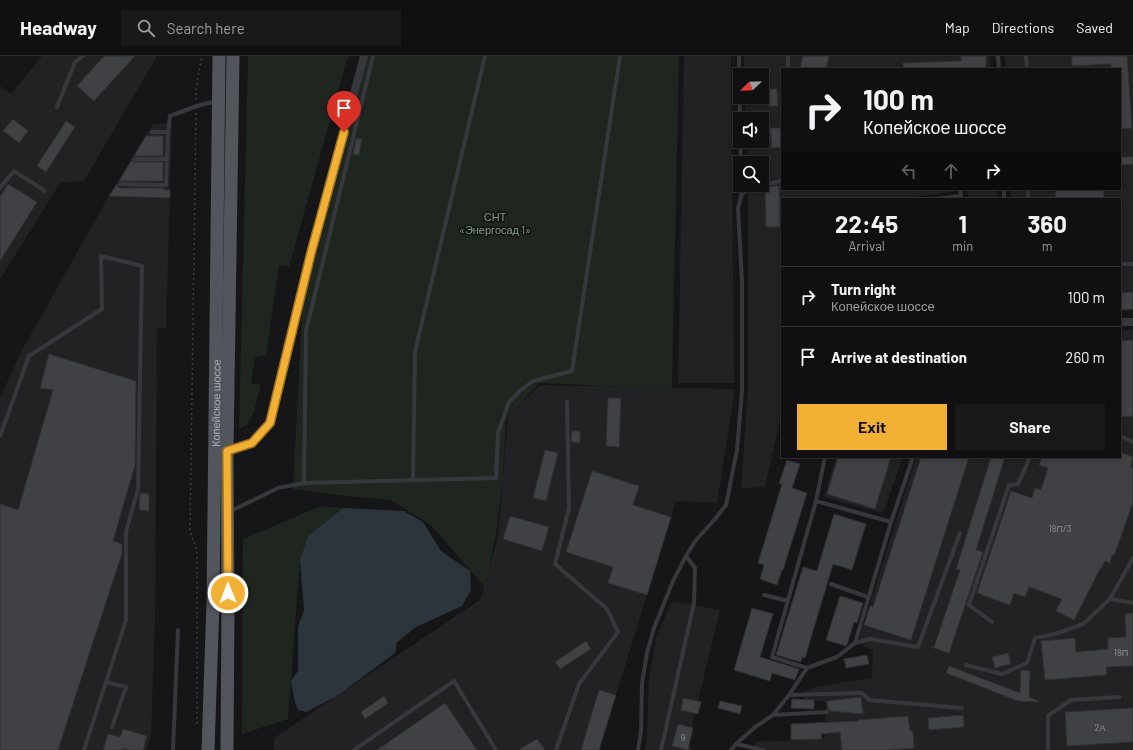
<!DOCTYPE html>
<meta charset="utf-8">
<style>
body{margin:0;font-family:Barlow,sans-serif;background:#19191b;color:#f1f3f6;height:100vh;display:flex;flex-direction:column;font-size:15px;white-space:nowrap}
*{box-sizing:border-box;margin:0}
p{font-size:13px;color:#9c9d9f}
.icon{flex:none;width:22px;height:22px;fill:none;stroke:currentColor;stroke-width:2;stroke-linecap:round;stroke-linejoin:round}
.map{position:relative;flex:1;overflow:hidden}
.side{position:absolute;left:781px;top:142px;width:340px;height:260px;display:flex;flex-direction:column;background:#101012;border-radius:0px;box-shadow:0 2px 6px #0003,0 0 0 1px #303032}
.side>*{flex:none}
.hud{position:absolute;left:781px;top:12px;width:340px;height:122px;border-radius:0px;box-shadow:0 2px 6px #0003,0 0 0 1px #303032;background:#101012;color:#f1f3f6;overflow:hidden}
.needle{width:26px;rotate:247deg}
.buttons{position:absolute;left:733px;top:12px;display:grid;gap:8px}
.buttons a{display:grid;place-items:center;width:36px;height:36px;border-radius:0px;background:#101012;box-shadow:0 2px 6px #0003,0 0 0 1px #303032;font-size:20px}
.pin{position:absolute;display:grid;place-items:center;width:34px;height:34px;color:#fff;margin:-41px -17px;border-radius:50% 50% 50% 0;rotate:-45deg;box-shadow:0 0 4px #0007}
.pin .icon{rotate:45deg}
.me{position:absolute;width:44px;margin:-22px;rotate:359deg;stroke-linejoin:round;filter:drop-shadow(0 0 3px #0008)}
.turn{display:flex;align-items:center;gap:14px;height:84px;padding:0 16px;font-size:18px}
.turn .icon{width:52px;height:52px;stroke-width:2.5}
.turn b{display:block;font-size:28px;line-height:34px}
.lanes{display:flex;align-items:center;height:38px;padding:0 16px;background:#0003;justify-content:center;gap:20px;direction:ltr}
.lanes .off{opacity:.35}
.eta{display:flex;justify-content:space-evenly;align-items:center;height:68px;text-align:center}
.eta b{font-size:24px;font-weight:700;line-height:28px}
.action{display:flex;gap:8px;margin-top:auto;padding:8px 16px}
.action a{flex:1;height:46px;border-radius:0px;background:#f2b134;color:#111;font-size:16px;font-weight:700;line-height:46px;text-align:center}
.action a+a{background:#19191b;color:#f1f3f6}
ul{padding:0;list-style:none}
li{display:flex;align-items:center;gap:12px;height:60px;padding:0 16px;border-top:1px solid #303032}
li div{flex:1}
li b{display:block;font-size:15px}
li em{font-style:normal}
header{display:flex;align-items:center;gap:24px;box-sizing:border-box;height:56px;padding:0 20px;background:#101012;border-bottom:1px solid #303032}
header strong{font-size:19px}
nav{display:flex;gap:22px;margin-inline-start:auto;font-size:14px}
.search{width:280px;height:36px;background:#19191b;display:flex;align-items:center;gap:10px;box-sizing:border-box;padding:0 14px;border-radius:0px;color:#9c9d9f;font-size:15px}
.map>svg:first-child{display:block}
</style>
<header>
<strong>Headway</strong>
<div class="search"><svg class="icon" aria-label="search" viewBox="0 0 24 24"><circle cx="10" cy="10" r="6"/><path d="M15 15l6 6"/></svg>Search here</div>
<nav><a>Map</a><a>Directions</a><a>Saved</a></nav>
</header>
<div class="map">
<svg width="1133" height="694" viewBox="0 0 1133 694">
<rect width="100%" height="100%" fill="#161618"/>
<path fill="#222225" d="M 42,0 L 157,0 L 84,125 L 60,127 L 0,223 L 0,30 L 11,38 Z
M 684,0 L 731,0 L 734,327 L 678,327 Z
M 744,0 L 989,0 L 990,13 L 782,13 L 782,133 L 997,133 L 998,143 L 970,143 L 966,134 L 909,142 L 908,143 L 782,143 L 782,355 L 765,431 L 741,432 L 748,333 L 748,129 L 762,129 L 762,107 L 748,107 L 747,85 L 762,85 L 762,63 L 746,63 L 745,41 L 762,41 L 762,19 L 745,19 Z
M 1005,0 L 1133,0 L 1133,254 L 1120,255 L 1120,143 L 1011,143 L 1011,133 L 1120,133 L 1120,13 L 1006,13 Z
M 172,67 L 166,272 L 157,272 L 155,566 L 151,680 L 146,694 L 0,694 L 0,342 L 21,296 L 109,140 L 153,68 Z
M 1120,274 L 1133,274 L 1133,694 L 755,694 L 755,686 L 824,683 L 826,646 L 804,643 L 803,635 L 818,630 L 872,622 L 873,595 L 858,586 L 916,401 L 1120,401 Z
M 540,329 L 735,333 L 717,447 L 676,445 L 599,694 L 274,694 L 274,682 L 480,544 L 498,481 L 508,361 Z
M 836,401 L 903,401 L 883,457 L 824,441 Z
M 672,545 L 720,554 L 688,687 L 692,694 L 645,694 L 647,677 L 649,622 L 656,582 Z"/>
<path fill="#1e261f" d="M 248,0 L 348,0 L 289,211 L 279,209 L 266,299 L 255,301 L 251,327 L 261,329 L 253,358 L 246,370 L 239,373 Z
M 366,0 L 679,0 L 672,333 L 539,327 L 506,364 L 503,423 L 496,479 L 485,531 L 432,470 L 391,444 L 347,440 L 293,433 L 303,239 Z
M 321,450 L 343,452 L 308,480 L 300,504 L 288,663 L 242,678 L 243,483 Z"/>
<path fill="#2c353c" d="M 343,452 L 404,455 L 423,466 L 441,495 L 470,515 L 471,534 L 462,550 L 416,571 L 397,586 L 395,597 L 337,640 L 306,656 L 298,654 L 294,643 L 291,625 L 298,615 L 298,571 L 304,554 L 300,504 L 308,480 Z"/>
<path fill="#404145" stroke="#303034" d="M 104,0 L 135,0 L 94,45 L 77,30 Z
M 803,0 L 829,0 L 826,13 L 800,13 Z
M 961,0 L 986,0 L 986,13 L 903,13 L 903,7 L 961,5 Z
M 1072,0 L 1127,0 L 1132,72 L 1120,73 L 1120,13 L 1111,13 L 1111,8 L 1072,10 Z
M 768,33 L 777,33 L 778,50 L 769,50 Z
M 13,63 L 28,75 L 19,87 L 3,75 Z
M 66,65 L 75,71 L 46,116 L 37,110 Z
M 770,72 L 782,72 L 782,91 L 772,92 Z
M 146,80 L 163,80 L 163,100 L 134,100 Z
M 356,83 L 362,83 L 359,99 L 353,98 Z
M 1120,101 L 1133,101 L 1133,108 L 1120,109 Z
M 131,105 L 134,106 L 163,106 L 163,125 L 119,125 Z
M 8,128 L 37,146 L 0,205 L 0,141 Z
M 117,128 L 118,131 L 120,132 L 164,132 L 164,134 L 170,134 L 170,142 L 109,140 Z
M 774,130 L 779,130 L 780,171 L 766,171 L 765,132 Z
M 1055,133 L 1103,133 L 1104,143 L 1056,143 Z
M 1133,236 L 1133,253 L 1120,254 L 1120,237 Z
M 1133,284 L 1133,360 L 1120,361 L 1120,285 Z
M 49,298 L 136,325 L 135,409 L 113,485 L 122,488 L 122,497 L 58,694 L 0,694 L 0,448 L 18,454 L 53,334 L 40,332 Z
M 608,342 L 621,342 L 619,391 L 606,390 Z
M 572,375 L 580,375 L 580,387 L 571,386 Z
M 545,394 L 558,397 L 546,445 L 533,442 Z
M 1120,396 L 1133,401 L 1131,411 L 1133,412 L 1133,446 L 1114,500 L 1112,499 L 1110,507 L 1104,505 L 1102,512 L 1101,511 L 1074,564 L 1056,555 L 1062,543 L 1029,531 L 1025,541 L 1014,537 L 1010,549 L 977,537 L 1011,435 L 1032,442 L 1035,432 L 1041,434 L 1048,412 L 1039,409 L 1042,401 L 1120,401 Z
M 838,401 L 891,401 L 875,453 L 827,438 Z
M 921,401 L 969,401 L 911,584 L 864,569 L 870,550 L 873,551 Z
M 991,401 L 1005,401 L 976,494 L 983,496 L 949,597 L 931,591 L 934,591 L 960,514 L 956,513 Z
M 787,404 L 800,408 L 792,432 L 807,437 L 783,514 L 782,514 L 777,529 L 760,523 L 764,509 L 758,507 L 782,428 L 779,427 Z
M 592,415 L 639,430 L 633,449 L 671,461 L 647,539 L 608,527 L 613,511 L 566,496 Z
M 140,437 L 149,438 L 149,455 L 139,454 Z
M 834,458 L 866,468 L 852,514 L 833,508 L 805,602 L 802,601 L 801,606 L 776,599 L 803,511 L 817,515 Z
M 510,460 L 549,471 L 542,495 L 503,483 Z
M 840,540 L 863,547 L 857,567 L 854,566 L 847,589 L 846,590 L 826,584 Z
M 752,552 L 773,558 L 760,601 L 799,613 L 795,624 L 772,617 L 770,625 L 734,614 Z
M 1133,557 L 1133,610 L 1106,611 L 1107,619 L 1045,624 L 1041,585 L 1075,582 L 1076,596 L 1108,593 L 1108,582 L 1126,581 L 1125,558 Z
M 586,585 L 591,593 L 560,613 L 555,606 Z
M 1008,597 L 1011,608 L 995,612 L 992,601 Z
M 867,599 L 869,608 L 846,612 L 844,603 Z
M 949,610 L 1020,637 L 1021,614 L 1030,615 L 1029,641 L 1039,645 L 1039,646 L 1018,645 L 946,617 Z
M 599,634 L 616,639 L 599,694 L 581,694 Z
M 384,640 L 388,647 L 365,663 L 361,656 Z
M 861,641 L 863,658 L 830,655 L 828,653 L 827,645 Z
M 683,642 L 701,646 L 698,658 L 681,654 Z
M 792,643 L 814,644 L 814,653 L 791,652 Z
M 720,645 L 742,650 L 740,658 L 718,652 Z
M 445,647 L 477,694 L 377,694 Z
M 1133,652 L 1133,686 L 1067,690 L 1065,656 Z
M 963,659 L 964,671 L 929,674 L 928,662 Z
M 908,660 L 910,675 L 913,675 L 914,692 L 888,694 L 842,694 L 840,676 L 821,678 L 822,683 L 791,684 L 791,668 L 858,665 L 858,664 Z
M 678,668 L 693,672 L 688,694 L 672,690 Z
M 123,673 L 147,680 L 143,694 L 129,694 L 123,692 L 123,694 L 103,694 L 108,678 L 120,681 Z
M 537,683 L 545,694 L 519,694 L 530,687 Z"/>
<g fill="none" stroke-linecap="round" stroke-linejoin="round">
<path stroke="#3d3f44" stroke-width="1.5" stroke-dasharray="2 3" stroke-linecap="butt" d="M 196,44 L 196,32 L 202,0
M 196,57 L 190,475 L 197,494 L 197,670"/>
<path stroke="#37383d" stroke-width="4" d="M 739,0 L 740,63
M 998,0 L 999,13
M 1026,0 L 1027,13
M 788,13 L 788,0
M 57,51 L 75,6 L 83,0
M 152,76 L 168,76
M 740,85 L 741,107
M 134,103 L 167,103
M 120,128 L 166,129 L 168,76 L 170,60 L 197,50 L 216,45
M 741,129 L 741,139
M 0,132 L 14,115 L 45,135
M 960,133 L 961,140
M 1004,133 L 1004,143
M 1028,133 L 1028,143
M 936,143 L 961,140 L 962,143
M 1120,208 L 1133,208
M 0,380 L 29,300 L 102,253 L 101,200 L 142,210 L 138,433 L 126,476 L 126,564 L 84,694
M 1122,381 L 1133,386
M 413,424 L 415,296 L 485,0
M 304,427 L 306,275 L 373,0
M 816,445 L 891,466
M 229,456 L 278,432 L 304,427 L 496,422 L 498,377 L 509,346 L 521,334 L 533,325 L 572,315 L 620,0
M 831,528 L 868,541
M 764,539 L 788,545
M 1110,543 L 1133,547
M 992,566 L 969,549 L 1009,429 L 1018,428 L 1030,401
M 855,587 L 870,583 L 918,591 L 960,477
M 966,609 L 1002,618 L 1027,607 L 1035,582 L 1055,578 L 1083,568 L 1110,543 L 1133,502
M 807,612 L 772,601 L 816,445 L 825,401
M 106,626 L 126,631 L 112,671
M 789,639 L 862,637 L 869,644 L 962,652
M 773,659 L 827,656
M 736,688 L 763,694
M 173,694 L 178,574
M 354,694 L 454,625 L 496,694
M 556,694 L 579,628 L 618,576 L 607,553 L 555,508 L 569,452 L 567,346
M 638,694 L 641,675 L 642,627 L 647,597 L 654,572 L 673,525 L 686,500 L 696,484 L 715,463 L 726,449 L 737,394 L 742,335 L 742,226 L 738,152 L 741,140 L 748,132 L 778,126 L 782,123
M 661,694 L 694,547 L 695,512 L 686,500
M 731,694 L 736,688 L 754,672 L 773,659 L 789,639 L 807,612 L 837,601 L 855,587 L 891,466 L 913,401
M 1048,694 L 1048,660 L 1071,644 L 1120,641"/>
<path stroke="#37383d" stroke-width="8" d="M 1120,266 L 1133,266
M 227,395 L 252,387 L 270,367 L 311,197 L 364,0"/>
<g stroke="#53555c" stroke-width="13">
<path id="s1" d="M 208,694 L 213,547 L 219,0"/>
<path d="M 227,694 L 228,547 L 227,395 L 233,0"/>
</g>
</g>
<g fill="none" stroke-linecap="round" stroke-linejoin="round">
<defs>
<path id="route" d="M 228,537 L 227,395 L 252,387 L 270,367 L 311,197 L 344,76"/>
</defs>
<use href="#route" stroke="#9d7322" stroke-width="10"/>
<use href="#route" stroke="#f2b134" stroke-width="7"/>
</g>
<g text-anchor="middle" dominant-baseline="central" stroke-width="3" stroke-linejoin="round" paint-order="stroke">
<g font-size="9" fill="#8e929b">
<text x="1060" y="472">18П/3</text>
<text x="1121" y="596">18П</text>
<text x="1100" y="671">2А</text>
<text x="683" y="681">9</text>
</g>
<g font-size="11" fill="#7fa381" stroke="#111113">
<text x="495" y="160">СНТ<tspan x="495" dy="13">«Энергосад 1»</tspan></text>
</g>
<g font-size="11" fill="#a8adb8" stroke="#111113">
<text stroke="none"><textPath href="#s1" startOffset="347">Копейское шоссе</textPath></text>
</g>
</g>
</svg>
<div class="buttons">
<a><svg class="needle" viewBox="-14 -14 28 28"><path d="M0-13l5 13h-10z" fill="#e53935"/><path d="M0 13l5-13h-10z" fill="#9c9d9f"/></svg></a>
<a><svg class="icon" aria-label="sound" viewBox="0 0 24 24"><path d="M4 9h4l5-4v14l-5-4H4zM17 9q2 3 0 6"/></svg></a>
<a><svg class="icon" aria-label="search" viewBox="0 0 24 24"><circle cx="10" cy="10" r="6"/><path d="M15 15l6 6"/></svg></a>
</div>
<div class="pin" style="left:344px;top:76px;background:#d93025"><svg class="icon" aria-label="arrive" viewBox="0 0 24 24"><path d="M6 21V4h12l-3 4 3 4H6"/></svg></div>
<svg class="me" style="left:228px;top:537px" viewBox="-20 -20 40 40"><circle r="17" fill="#f2b134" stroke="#fff" stroke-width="3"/><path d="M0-11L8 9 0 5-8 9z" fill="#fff"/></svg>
<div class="hud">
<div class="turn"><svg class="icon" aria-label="right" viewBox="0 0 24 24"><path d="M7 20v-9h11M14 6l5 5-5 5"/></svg><div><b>100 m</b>Копейское шоссе</div></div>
<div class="lanes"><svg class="icon off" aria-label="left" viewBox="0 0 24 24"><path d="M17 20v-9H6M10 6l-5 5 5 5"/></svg><svg class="icon off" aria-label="ahead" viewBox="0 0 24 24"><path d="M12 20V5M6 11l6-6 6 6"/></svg><svg class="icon" aria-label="right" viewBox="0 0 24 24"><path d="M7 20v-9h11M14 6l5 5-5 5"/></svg></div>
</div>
<section class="side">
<div class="eta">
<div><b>22:45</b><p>Arrival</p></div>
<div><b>1</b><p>min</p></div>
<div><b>360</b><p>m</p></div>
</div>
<ul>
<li><svg class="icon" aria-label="right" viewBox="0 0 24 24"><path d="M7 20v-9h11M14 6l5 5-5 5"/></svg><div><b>Turn right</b><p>Копейское шоссе</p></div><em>100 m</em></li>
<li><svg class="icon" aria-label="arrive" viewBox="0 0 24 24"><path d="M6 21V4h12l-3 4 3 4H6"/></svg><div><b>Arrive at destination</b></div><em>260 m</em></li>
</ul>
<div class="action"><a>Exit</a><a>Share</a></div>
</section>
</div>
